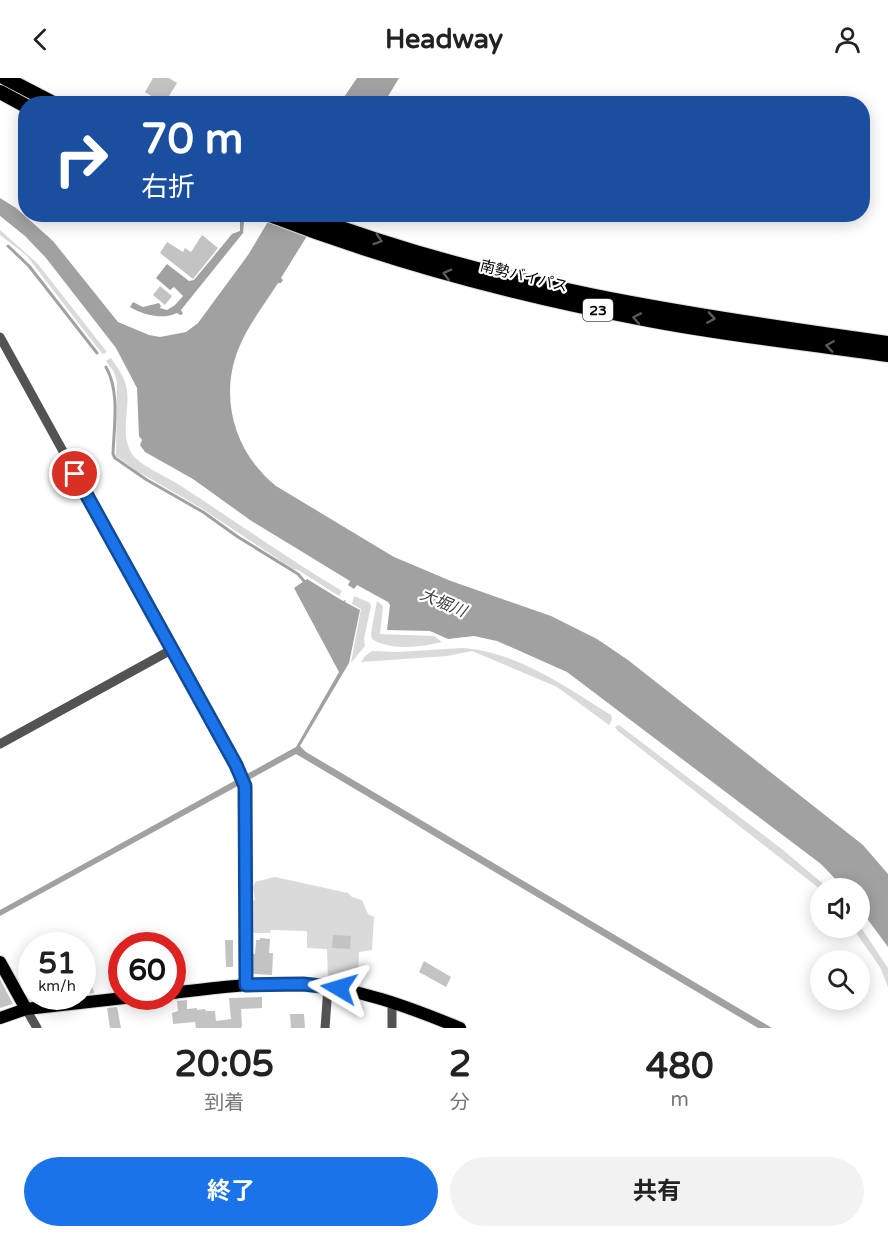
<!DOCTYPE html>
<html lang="ja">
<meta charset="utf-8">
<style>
body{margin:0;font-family:"Varela Round","Noto Sans JP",sans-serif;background:#f2f2f2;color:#222;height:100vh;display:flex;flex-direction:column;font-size:22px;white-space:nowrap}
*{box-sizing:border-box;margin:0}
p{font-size:20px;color:#767676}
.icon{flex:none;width:33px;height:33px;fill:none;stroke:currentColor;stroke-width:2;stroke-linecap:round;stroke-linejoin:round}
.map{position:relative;height:950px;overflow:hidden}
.panel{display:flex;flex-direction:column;background:#fff;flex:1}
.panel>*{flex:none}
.top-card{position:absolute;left:18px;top:18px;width:852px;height:126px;border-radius:24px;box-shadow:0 3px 15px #0003;background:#1a4fa0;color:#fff;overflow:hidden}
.controls{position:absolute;left:810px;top:800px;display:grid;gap:12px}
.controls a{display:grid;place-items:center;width:60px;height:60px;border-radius:50%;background:#fff;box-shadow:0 3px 15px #0003;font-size:30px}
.speed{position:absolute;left:18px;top:854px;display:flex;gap:12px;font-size:30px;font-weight:700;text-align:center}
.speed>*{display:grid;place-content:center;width:78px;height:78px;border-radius:50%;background:#fff;box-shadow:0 3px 15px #0003;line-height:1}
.speed small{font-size:15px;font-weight:400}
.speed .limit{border:9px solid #d22;background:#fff;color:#111}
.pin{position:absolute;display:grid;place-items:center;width:51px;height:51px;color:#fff;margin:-26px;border:3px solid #fff;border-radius:50%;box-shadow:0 2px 6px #0007}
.me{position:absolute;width:66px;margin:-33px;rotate:277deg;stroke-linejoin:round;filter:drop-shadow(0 0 4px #0008)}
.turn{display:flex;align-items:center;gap:21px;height:126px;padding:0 24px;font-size:27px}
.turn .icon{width:78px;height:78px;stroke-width:2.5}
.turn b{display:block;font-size:42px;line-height:51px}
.eta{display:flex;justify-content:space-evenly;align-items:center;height:102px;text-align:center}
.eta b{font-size:36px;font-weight:700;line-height:42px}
.button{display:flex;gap:12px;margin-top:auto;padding:12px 24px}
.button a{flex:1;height:69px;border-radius:36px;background:#1a73e8;color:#fff;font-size:24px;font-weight:700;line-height:69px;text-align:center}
.button a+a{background:#f2f2f2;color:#222}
header{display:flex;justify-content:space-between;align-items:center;height:78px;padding:0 24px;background:#fff;font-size:27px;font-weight:700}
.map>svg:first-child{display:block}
</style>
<header><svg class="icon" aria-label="back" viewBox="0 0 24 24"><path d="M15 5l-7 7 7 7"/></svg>Headway<svg class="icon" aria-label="person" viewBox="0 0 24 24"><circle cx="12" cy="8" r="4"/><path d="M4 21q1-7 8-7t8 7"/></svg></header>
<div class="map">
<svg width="888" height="950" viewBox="0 0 888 950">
<rect width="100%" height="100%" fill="#fff"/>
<path fill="#dadada" d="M 0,152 L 37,185 L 107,274 L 103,276 L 100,273 L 26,177 L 0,157 Z
M 111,280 C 116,288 122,295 125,304 C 133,327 118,353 132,376 C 139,387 169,400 181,408 C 235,443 287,480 342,513 L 339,518 L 298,492 L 293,491 L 201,430 L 137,393 L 116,378 L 117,304 L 114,294 L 106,283 Z
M 354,518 L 370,525 L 371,528 L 364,561 L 365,568 L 351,585 L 361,531 L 352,526 Z
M 377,523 L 383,528 L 380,556 L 434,558 L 442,564 C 422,569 390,573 372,561 L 371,555 Z
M 463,570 C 518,574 566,609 611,637 L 612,641 L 609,647 L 557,609 L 472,573 L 447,578 L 361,584 L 365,578 L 372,573 L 397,574 Z
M 619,647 L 783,772 L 828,810 L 820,811 L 618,653 L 615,649 Z
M 275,799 L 348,815 L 352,819 L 362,822 L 368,836 L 374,839 L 372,872 L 359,874 L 358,906 L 328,901 L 327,871 L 307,870 L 307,853 L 271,852 L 270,855 L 251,855 L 250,823 L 255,822 L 253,809 L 255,804 Z
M 860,848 L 888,890 L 888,909 L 880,889 L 852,849 Z"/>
<path fill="#a1a1a1" d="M 357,0 L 399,0 L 384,25 L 340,25 Z
M 0,120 L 16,130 L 53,163 L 118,244 L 149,257 L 160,259 L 186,254 L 198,245 L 248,177 L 272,137 L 320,137 L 281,200 L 283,202 L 281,205 L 278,205 C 265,226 247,248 238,272 C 219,321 235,375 276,408 L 394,479 L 451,503 L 551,538 L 597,561 L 628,582 L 863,767 L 888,796 L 888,869 L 860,831 L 860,810 L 844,810 L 821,786 L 567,594 L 497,563 L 474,558 L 448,561 L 430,553 L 387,552 L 390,527 L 388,524 L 357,507 L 354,511 L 348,507 L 350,503 L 250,442 L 193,401 L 145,374 L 140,367 L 142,362 L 139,358 L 137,310 L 116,270 L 46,180 L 25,158 L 0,138 Z
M 243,137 L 248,139 L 244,143 L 243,155 L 181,232 L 183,236 L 180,237 L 177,235 C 163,242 143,237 130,229 L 133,224 L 143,229 L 159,225 L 161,228 L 160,230 L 167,232 L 175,227 L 183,218 L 174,209 L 170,212 L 156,200 L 167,186 L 189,203 L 194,202 L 232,156 L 240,153 L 240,142 Z
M 307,501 L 343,523 L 346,522 L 345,524 L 360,532 L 349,585 L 300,668 L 306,674 L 772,950 L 758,950 L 296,676 L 0,838 L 0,832 L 296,669 L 339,594 L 294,510 Z"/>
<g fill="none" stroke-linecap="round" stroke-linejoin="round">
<path stroke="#a1a1a1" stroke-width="3" d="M 8,168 L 29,188 L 97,275
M 106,289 C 120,314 114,347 113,376 L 115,380 L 147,402 L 203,434 L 238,459 L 298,496 L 304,503"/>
</g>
<path fill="#c3c3c3" d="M 153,0 L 169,0 L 177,5 L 164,26 L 153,26 L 156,21 L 145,14 Z
M 202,157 L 218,170 L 193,201 L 160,175 L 167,164 L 183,174 L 185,170 L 191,174 Z
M 160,208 L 172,218 L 165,227 L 153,217 Z
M 333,857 L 351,858 L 350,871 L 332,870 Z
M 260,860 L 270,861 L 269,875 L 273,875 L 272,897 L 253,896 L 253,876 L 255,876 L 256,862 L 260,862 Z
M 225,862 L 233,862 L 233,889 L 226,889 Z
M 89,878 L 92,884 L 87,887 L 94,915 L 82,916 L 82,879 Z
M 424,883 L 451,899 L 446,909 L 419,894 Z
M 0,901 L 13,926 L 0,930 Z
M 262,919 L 262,930 L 241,931 L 242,948 L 241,950 L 196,950 L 195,944 L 173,946 L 172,935 L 178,933 L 177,923 L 187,922 L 187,931 L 197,930 L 197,932 L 205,931 L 206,933 L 215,933 L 216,943 L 231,941 L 229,920 Z
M 117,929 L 121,950 L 110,950 L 107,930 Z
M 290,936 L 304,936 L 305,950 L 291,950 Z"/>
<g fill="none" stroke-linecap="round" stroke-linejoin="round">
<defs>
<path id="major" d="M 0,884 L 26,931
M 172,915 C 215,910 258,904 301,906 C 356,909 409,929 460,950
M 0,940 L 26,931 L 142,918"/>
<path id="highway" d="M 5,0 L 55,26
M 0,14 L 26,28
M 267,136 C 389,183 515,217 644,241 C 725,257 807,265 888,277
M 303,136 C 491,208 690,238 888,265"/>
</defs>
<use href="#major" stroke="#dbdbdb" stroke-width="14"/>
<use href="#highway" stroke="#dbdbdb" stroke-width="16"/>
<path stroke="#535353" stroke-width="9" d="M 0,259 L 236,687 L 245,708 L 246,907
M 0,666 L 171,572
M 26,931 L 37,950
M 325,950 L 328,909
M 392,950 L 392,925"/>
<use href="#major" stroke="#000" stroke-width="12"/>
<use href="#highway" stroke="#000" stroke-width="14"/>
</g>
<defs><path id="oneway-chevron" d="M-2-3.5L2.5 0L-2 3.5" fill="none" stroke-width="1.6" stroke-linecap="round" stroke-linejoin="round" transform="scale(1.5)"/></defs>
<g stroke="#595959">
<use href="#oneway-chevron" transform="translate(378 162) rotate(18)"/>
<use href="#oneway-chevron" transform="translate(447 196) rotate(-166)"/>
<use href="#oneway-chevron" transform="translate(637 240) rotate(-169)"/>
<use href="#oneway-chevron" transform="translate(711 240) rotate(9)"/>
<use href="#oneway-chevron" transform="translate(830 268) rotate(-172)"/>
</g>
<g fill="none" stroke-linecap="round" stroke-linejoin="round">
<defs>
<path id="route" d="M 75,396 L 236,687 L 245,708 L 246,907 L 303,906 L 339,910"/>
</defs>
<use href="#route" stroke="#114b97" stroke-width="15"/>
<use href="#route" stroke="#1a73e8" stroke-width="10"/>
</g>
<g text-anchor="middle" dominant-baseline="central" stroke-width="4.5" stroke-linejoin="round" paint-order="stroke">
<rect fill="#fff" stroke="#4c4c4c" stroke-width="1.5" x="583" y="221" width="30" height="22" rx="4.5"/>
<g font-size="14" font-weight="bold" fill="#000">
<text x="598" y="232">23</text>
</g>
<g font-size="15" fill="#000" stroke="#fff">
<text transform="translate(524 198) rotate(14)">南勢バイパス</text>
</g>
<g font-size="16" font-style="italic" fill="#424242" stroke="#fff">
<text transform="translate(443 525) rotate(23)">大堀川</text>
</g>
</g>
</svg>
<div class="controls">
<a><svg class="icon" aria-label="sound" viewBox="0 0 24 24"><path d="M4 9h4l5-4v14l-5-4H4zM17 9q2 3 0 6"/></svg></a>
<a><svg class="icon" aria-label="search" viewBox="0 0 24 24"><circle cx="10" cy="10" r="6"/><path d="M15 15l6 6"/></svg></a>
</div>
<div class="speed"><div>51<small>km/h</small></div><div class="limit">60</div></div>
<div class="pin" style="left:75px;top:396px;background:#d93025"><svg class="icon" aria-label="arrive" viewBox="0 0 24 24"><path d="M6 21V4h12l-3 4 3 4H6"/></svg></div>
<svg class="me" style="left:339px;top:910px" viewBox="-20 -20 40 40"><path d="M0-17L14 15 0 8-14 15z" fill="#1a73e8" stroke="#fff" stroke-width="4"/></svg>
<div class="top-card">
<div class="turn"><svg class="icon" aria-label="right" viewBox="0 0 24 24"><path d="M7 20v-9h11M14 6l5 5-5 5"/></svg><div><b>70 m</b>右折</div></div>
</div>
</div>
<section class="panel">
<div class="eta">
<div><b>20:05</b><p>到着</p></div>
<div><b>2</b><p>分</p></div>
<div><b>480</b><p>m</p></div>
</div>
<div class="button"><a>終了</a><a>共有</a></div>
</section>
